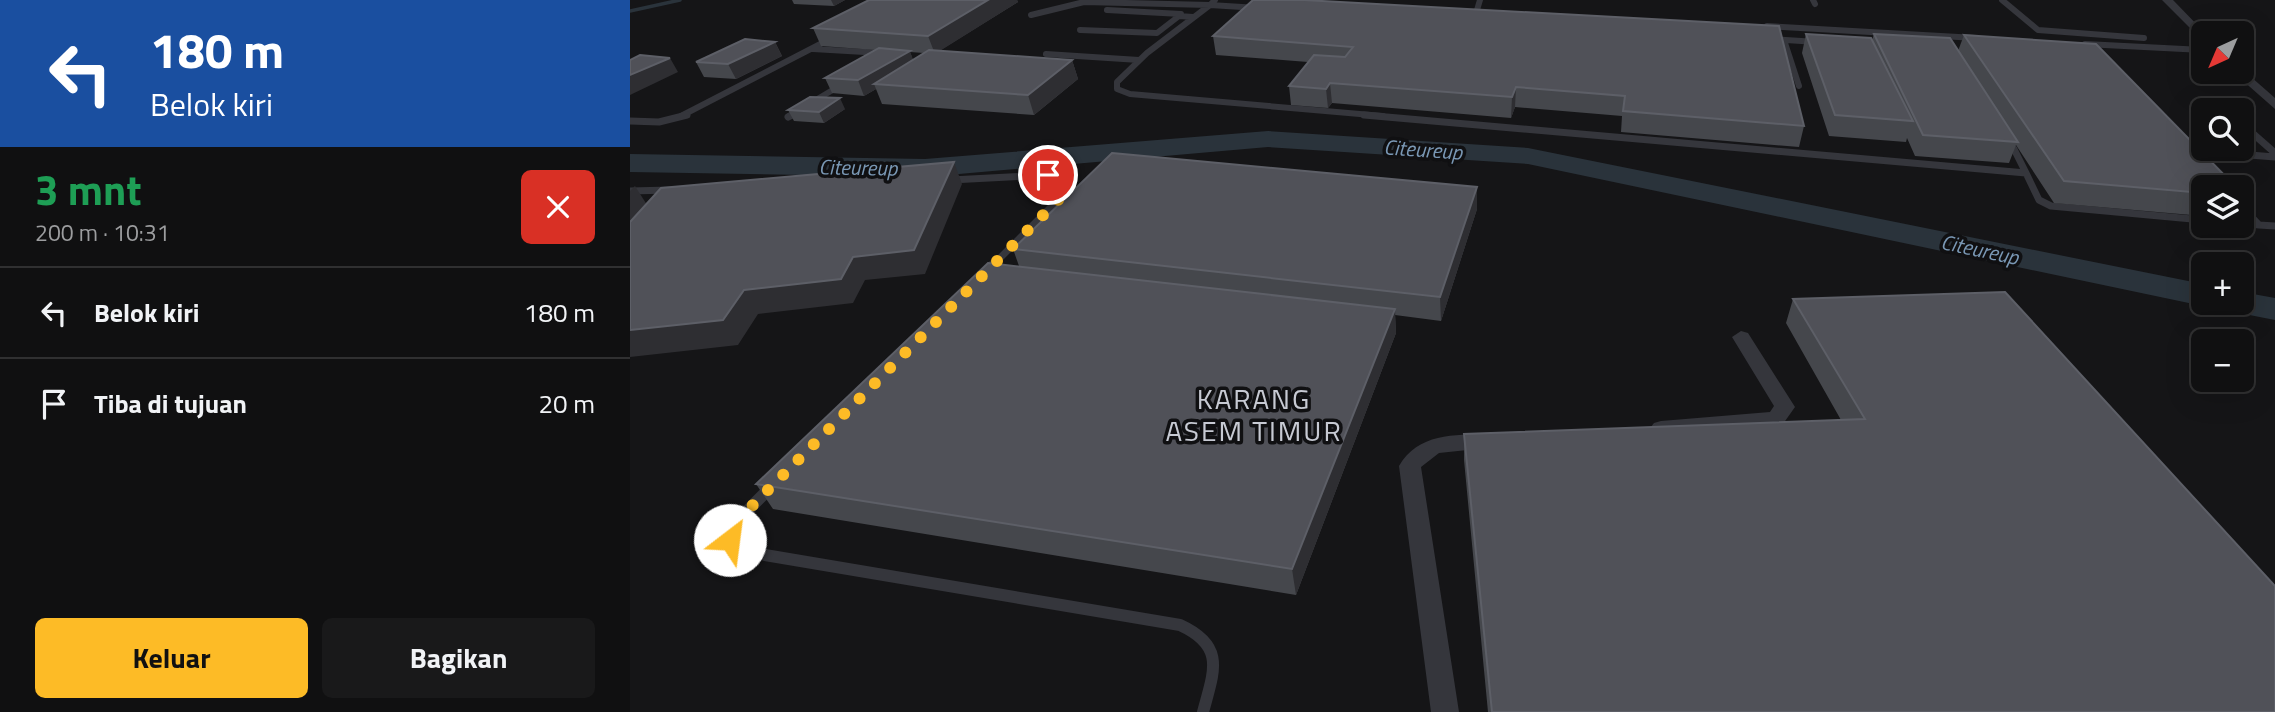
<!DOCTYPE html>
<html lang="id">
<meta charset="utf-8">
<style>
body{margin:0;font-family:"Titillium Web",sans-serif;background:#19191a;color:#f1f3f6;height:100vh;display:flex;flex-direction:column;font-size:26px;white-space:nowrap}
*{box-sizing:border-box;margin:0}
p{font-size:23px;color:#9c9d9f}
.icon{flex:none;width:38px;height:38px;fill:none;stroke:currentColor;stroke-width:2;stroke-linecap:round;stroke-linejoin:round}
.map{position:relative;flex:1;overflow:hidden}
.drawer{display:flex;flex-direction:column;background:#101011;width:630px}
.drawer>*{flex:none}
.guide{background:#1a4fa0;color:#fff;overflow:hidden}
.needle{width:46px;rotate:224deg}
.buttons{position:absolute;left:1561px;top:21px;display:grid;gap:14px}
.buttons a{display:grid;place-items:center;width:63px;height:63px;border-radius:10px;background:#101011;box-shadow:0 7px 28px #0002,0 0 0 2px #303031;font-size:35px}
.pin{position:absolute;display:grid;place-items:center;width:60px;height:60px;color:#fff;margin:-30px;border:4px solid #fff;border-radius:50%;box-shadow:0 2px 7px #0007}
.me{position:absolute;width:77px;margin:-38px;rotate:30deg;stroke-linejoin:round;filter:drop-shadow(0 0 5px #0008)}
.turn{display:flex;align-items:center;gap:24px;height:147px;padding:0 35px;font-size:32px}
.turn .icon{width:91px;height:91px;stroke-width:2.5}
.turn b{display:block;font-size:49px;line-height:60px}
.round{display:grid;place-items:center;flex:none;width:74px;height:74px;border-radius:10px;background:#19191a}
.headline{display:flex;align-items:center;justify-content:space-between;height:119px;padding:0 35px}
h1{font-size:42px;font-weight:700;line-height:52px;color:#1e9e55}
.action{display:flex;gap:14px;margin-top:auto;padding:14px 35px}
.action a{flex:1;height:80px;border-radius:10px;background:#fdbb26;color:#111;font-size:28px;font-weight:700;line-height:80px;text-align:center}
.action a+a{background:#19191a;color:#f1f3f6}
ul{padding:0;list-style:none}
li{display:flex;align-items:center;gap:21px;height:91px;padding:0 35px;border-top:2px solid #303031}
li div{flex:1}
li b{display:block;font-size:26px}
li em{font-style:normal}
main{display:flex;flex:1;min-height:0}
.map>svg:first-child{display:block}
</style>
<main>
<section class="drawer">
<div class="guide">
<div class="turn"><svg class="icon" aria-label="left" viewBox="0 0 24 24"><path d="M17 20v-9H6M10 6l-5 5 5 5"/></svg><div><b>180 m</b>Belok kiri</div></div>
</div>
<div class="headline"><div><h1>3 mnt</h1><p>200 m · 10:31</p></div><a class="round" style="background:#d93025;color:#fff"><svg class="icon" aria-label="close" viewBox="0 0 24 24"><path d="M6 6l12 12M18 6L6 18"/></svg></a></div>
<ul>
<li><svg class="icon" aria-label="left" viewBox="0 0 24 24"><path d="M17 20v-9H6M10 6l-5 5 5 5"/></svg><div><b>Belok kiri</b></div><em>180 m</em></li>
<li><svg class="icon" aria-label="arrive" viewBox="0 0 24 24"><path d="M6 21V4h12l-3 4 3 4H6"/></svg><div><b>Tiba di tujuan</b></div><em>20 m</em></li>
</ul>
<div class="action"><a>Keluar</a><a>Bagikan</a></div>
</section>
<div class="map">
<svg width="1645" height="712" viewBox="0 0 1645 712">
<rect width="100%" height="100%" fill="#151517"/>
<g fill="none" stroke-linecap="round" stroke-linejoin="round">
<path stroke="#2a333b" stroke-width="3.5" d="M 0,11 L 50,0"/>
<path fill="#2a333b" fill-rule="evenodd" d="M 638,131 L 898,148 L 1573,284 L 1573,303 L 1584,303 L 1573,306 L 898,164 L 638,147 L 295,177 L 0,172 L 0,154 L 295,159 Z
M 1612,292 L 1645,298 L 1645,320 L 1599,311 L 1594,303 L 1612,303 Z"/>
<path stroke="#35363c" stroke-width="6" d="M 585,0 L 580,5 L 628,8
M 1183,0 L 1185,4
M 1372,0 L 1408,30 L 1514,38
M 477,10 L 551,14 L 549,16
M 847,10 L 850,0
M 401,15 L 454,2 L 580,5 L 517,53 L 487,82 L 487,89 L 500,94 L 753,116
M 1137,26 L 1346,38
M 450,30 L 527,33 L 549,16 L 563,17
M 1139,39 L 1187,42
M 1154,40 L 1169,86
M 1455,44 L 1573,50
M 183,49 L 252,53
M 416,54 L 509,60
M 51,116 L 200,39
M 159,116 L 211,85"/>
<path stroke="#35363c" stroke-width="7" d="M 734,115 L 1396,173 L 1409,200 L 1421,206 L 1573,220
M 158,117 L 162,115
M 0,121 L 29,122 L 57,115
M 1612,124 L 1645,153
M 1384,149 L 1396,173
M 1557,150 L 1645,157
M 321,180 L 418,175 L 433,178 L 438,184 L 431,197 L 362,266
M 0,191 L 40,190
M 1612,207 L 1629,225 L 1612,223
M 1629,225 L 1645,226"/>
<path stroke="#35363c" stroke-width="10" d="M 357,271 L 364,264"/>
<path stroke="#35363c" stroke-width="12" d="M 141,487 L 107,521 L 101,529 L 100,540 L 106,547 L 135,555 L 550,625 C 596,646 584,671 573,712"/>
<path fill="#35363c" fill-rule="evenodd" d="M 1532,0 L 1543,0 L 1575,33 L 1573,41 Z
M 1612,69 L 1645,98 L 1645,109 L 1603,72 L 1612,72 Z
M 1111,331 L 1118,333 L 1165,407 L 1153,424 L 1031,435 L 1024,433 L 1020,428 L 1024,423 L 1031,421 L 1140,412 L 1144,406 L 1102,337 Z
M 858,434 L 866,437 L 869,442 L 866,447 L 809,453 L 791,467 L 829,712 L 801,712 L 769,466 C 788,433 824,435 858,434 Z"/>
</g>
<path fill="#45474c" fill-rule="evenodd" d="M 162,0 L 215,0 L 204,6 L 164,4 Z
M 239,0 L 387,0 L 388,2 L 309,51 L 442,60 L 448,79 L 404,115 L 252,104 L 246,89 L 234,96 L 202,93 L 195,78 L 246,50 L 191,46 L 183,28 ZM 280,52 L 294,53 L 283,60 Z
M 623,0 L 1174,126 L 1169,147 L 991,132 L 992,116 L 885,107 L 881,118 L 702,103 L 698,108 L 661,105 L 659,86 L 678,62 L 586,55 L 583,36 Z
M 1176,34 L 1242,40 L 1244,34 L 1328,51 L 1334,35 L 1573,187 L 1573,216 L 1424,203 L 1386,145 L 1379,163 L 1285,156 L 1277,138 L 1276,142 L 1199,136 L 1172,53 Z
M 145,42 L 152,56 L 106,79 L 74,77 L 66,62 Z
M 215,109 L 194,123 L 164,121 L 158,110 Z
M 847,187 L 847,209 L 811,321 L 765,315 L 766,333 L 666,595 L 143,509 L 126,484 L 389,266 L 383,249 Z
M 1163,299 L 1645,712 L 858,712 L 834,460 L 834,434 L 1211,420 L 1156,323 Z"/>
<path fill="#2e2e32" d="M 201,0 L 215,0 L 204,6 Z
M 358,0 L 387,0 L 388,2 L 305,54 L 298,36 Z
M 145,42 L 152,56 L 106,79 L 98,64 Z
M 280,51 L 285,66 L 244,84 L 246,89 L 234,96 L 228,80 Z
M 40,58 L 48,72 L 0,95 L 0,75 Z
M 442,60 L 448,79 L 404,115 L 398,95 Z
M 700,83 L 702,103 L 698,108 L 696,89 Z
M 886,87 L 885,107 L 881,118 L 882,97 Z
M 210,98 L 215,109 L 194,123 L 189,112 Z
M 324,162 L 332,184 L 295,274 L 235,280 L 223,303 L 128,314 L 108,345 L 0,357 L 0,330 L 114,290 L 223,257 Z
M 5,186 L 19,208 L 0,229 L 0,191 Z
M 847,187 L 847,209 L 811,321 L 810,297 Z
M 765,309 L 766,333 L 666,595 L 662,569 Z"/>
<path fill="#505158" stroke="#5d5f67" stroke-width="2" d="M 239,0 L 358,0 L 298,36 L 183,28 Z
M 623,0 L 674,0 L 1149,26 L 1174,126 L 993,111 L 995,96 L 886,87 L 882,97 L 700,83 L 696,89 L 659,86 L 684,55 L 715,57 L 723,47 L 583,36 Z
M 1176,34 L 1241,38 L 1283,121 L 1205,115 Z
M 1244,34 L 1320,38 L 1388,142 L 1293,135 Z
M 1334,35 L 1466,44 L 1606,187 L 1573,187 L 1573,193 L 1434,181 Z
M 115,39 L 145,42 L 98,64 L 66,62 Z
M 249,48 L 280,51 L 228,80 L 195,78 Z
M 299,50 L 442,60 L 398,95 L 244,84 Z
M 10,55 L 40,58 L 0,75 L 0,60 Z
M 180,97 L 210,98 L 189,112 L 158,110 Z
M 482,153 L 847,187 L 810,297 L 383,249 Z
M 324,162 L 284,250 L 223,257 L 211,279 L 114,290 L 93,320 L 0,330 L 0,222 L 31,188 Z
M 358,263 L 765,309 L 662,569 L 126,484 Z
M 1375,292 L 1645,586 L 1645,712 L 862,712 L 834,434 L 1235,419 L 1163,299 Z"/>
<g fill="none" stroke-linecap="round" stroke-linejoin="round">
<path stroke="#fdbb26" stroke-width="12" stroke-dasharray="0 21.6" d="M 100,540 L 101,529 L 107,521 L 431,197 L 439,184 L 433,178 L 418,175"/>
</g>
<g text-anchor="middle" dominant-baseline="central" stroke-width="7" stroke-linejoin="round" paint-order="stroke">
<g font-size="21" font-style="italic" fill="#7a98b5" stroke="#101012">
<text transform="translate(793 149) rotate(4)">Citeureup</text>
<text transform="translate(228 167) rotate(1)">Citeureup</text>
<text transform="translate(1350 249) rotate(12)">Citeureup</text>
</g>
<g font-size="28" letter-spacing="2" fill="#c7cad3" stroke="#101012">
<text x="624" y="398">KARANG<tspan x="624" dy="32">ASEM TIMUR</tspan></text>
</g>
</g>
</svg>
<div class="buttons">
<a><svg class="needle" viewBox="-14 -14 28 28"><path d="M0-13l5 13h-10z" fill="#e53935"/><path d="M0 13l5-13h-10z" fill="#9c9d9f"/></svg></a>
<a><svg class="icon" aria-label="search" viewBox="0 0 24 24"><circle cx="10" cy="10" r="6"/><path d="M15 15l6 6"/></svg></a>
<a><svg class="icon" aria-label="layers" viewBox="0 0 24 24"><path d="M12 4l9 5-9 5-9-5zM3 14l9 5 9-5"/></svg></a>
<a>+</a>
<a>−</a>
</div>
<div class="pin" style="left:418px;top:175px;background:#d93025"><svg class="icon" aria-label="arrive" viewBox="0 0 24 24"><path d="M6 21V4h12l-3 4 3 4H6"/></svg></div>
<svg class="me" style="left:100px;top:540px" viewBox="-20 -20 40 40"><circle r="19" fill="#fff"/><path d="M0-13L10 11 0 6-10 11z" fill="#fdbb26"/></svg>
</div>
</main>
